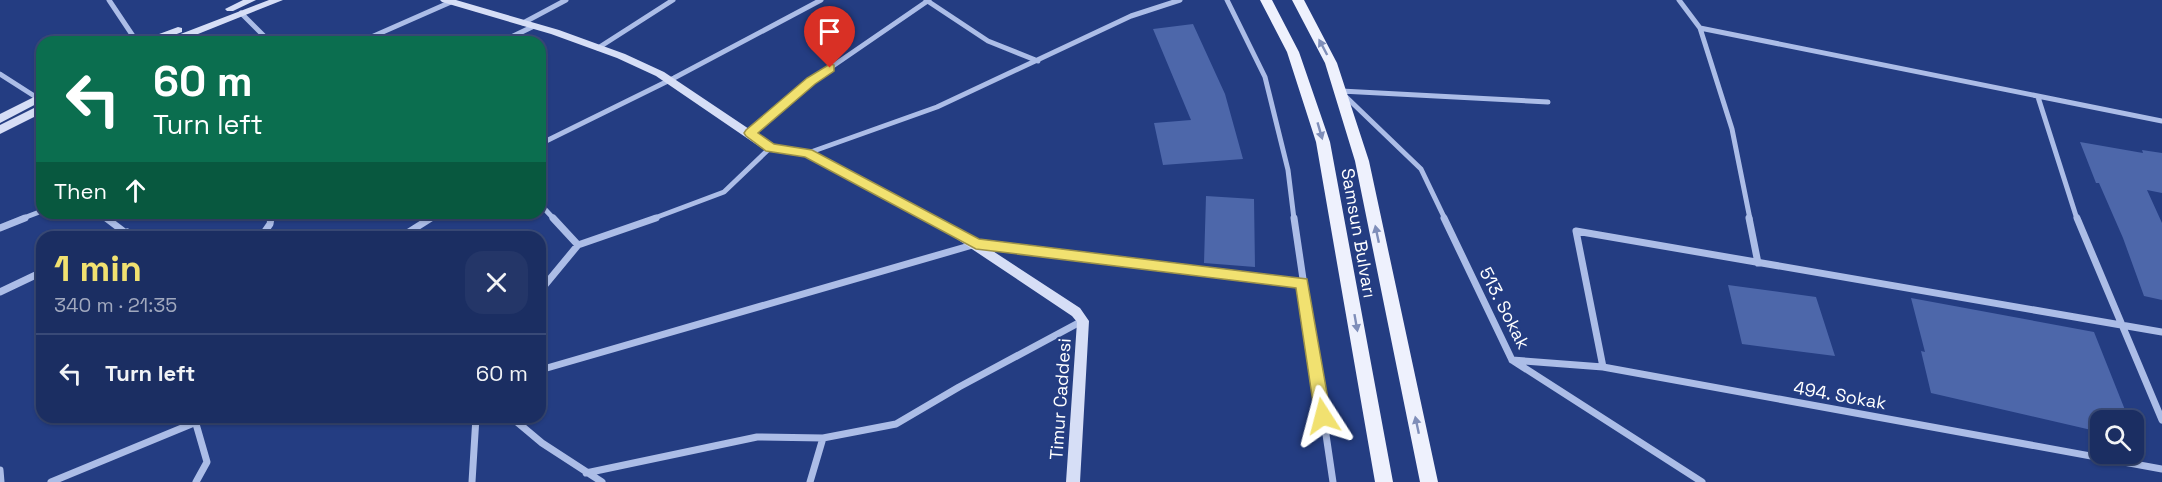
<!DOCTYPE html>
<meta charset="utf-8">
<style>
body{margin:0;font-family:"Space Grotesk",sans-serif;background:#243668;color:#f1f3f6;height:100vh;display:flex;flex-direction:column;font-size:22px;white-space:nowrap}
*{box-sizing:border-box;margin:0}
p{font-size:20px;color:#a0a8be}
.icon{flex:none;width:33px;height:33px;fill:none;stroke:currentColor;stroke-width:2;stroke-linecap:round;stroke-linejoin:round}
.map{position:relative;flex:1;overflow:hidden}
.panel{position:absolute;left:36px;top:231px;width:510px;height:192px;display:flex;flex-direction:column;background:#1b2e62;border-radius:18px;box-shadow:0 2px 4px #0004,0 0 0 2px #394a77}
.panel>*{flex:none}
.top-card{position:absolute;left:36px;top:36px;width:510px;height:183px;border-radius:18px;box-shadow:0 2px 4px #0004,0 0 0 2px #394a77;background:#0b6e4f;color:#fff;overflow:hidden}
.controls{position:absolute;left:2090px;top:410px;display:grid;gap:12px}
.controls a{display:grid;place-items:center;width:54px;height:54px;border-radius:12px;background:#1b2e62;box-shadow:0 2px 4px #0004,0 0 0 2px #394a77;font-size:30px}
.pin{position:absolute;display:grid;place-items:center;width:51px;height:51px;color:#fff;margin:-62px -26px;border-radius:50% 50% 50% 0;rotate:-45deg;box-shadow:0 0 6px #0007}
.pin .icon{rotate:45deg}
.me{position:absolute;width:66px;margin:-33px;rotate:351deg;stroke-linejoin:round;filter:drop-shadow(0 0 4px #0008)}
.turn{display:flex;align-items:center;gap:21px;height:126px;padding:0 18px;font-size:27px}
.turn .icon{width:78px;height:78px;stroke-width:2.5}
.turn b{display:block;font-size:42px;line-height:51px}
.then{display:flex;align-items:center;height:57px;padding:0 18px;background:#0003;gap:12px;font-size:22px}
.round{display:grid;place-items:center;flex:none;width:63px;height:63px;border-radius:18px;background:#243668}
.overview{display:flex;align-items:center;justify-content:space-between;height:102px;padding:0 18px}
h1{font-size:36px;font-weight:700;line-height:45px;color:#f1e170}
ul{padding:0;list-style:none}
li{display:flex;align-items:center;gap:18px;height:78px;padding:0 18px;border-top:2px solid #394a77}
li div{flex:1}
li b{display:block;font-size:22px}
li em{font-style:normal}
.map>svg:first-child{display:block}
</style>
<div class="map">
<svg width="2162" height="482" viewBox="0 0 2162 482">
<rect width="100%" height="100%" fill="#243d82"/>
<path fill="#4d67aa" d="M 1193,24 L 1225,94 L 1243,159 L 1163,165 L 1154,123 L 1191,120 L 1153,29 Z
M 2080,142 L 2143,153 L 2142,150 L 2162,153 L 2162,193 L 2147,190 L 2162,223 L 2162,300 L 2144,296 L 2123,238 L 2099,183 L 2096,183 Z
M 1206,196 L 1254,199 L 1255,267 L 1204,263 Z
M 1728,285 L 1816,297 L 1835,356 L 1742,344 Z
M 1911,298 L 2094,332 L 2129,420 L 2100,420 L 2100,432 L 1931,393 L 1921,351 L 1925,352 Z"/>
<g fill="none" stroke-linecap="round" stroke-linejoin="round">
<path stroke="#acbde7" stroke-width="5" d="M 109,0 L 137,42
M 926,0 L 988,41 L 1038,61
M 1227,0 L 1265,77 L 1288,170 L 1294,219
M 1679,0 L 1700,28 L 1732,129 L 1750,219
M 241,13 L 270,42
M 523,23 L 566,0
M 1700,28 L 2162,121
M 360,42 L 451,2
M 501,42 L 534,26
M 598,48 L 673,0
M 0,74 L 39,99
M 1341,91 L 1548,102
M 1343,94 L 1421,169 L 1445,219
M 2038,97 L 2077,219
M 35,112 L 42,126
M 750,133 L 811,81 L 929,0
M 540,144 L 674,78 L 821,0
M 808,153 L 937,107 L 1131,16 L 1180,0
M 540,204 L 554,219
M 100,213 L 108,219
M 21,219 L 42,211
M 270,219 L 271,213
M 429,219 L 439,213
M 652,219 L 724,192 L 770,148"/>
<path stroke="#acbde7" stroke-width="7" d="M 106,218 L 131,237
M 553,218 L 578,245
M 1294,218 L 1333,482
M 1444,218 L 1512,360 L 1702,482
M 1749,218 L 1758,263
M 2077,218 L 2162,420
M 0,228 L 25,218
M 118,237 L 127,232
M 261,237 L 270,224 L 271,218
M 401,237 L 431,218
M 540,291 L 578,245 L 656,218
M 0,292 L 42,272
M 1512,360 L 1603,367 L 2162,469
M 1603,367 L 1576,231 L 2162,332
M 540,370 L 976,244 L 1302,283
M 194,417 L 207,462 L 196,482
M 511,417 L 542,443 L 602,482
M 0,470 L 1,482
M 586,473 L 757,437 L 823,438 L 896,424 L 959,387 L 1082,321
M 51,482 L 194,423
M 472,482 L 476,417
M 810,482 L 823,438"/>
<path fill="#d6def6" fill-rule="evenodd" d="M 243,0 L 256,0 L 233,11 L 227,11 L 225,9 Z
M 269,0 L 283,0 L 178,42 L 164,42 L 165,40 Z
M 440,0 L 456,0 L 559,30 L 625,54 L 664,72 L 773,145 L 812,150 L 953,225 L 1080,308 L 1089,321 L 1080,482 L 1066,482 L 1077,322 L 1072,316 L 945,231 L 806,157 L 766,151 L 656,76 L 617,58 L 551,34 L 442,2 Z
M 178,27 L 182,28 L 182,32 L 156,42 L 142,42 L 143,40 Z
M 42,93 L 42,101 L 0,123 L 0,114 Z
M 42,104 L 42,113 L 0,134 L 0,125 Z"/>
<path fill="#eef1fd" fill-rule="evenodd" d="M 1260,0 L 1272,0 L 1299,52 L 1330,142 L 1393,482 L 1375,482 L 1316,142 L 1287,52 Z
M 1292,0 L 1304,0 L 1337,63 L 1369,161 L 1438,482 L 1420,482 L 1355,161 L 1325,63 Z"/>
</g>
<defs><path id="oneway-solid" d="M-6-.8H1V-3.2L6.5 0L1 3.2V.8H-6Z" transform="scale(1.5)"/></defs>
<g fill="#7f8eb9">
<use href="#oneway-solid" transform="translate(1323 47) rotate(-118)"/>
<use href="#oneway-solid" transform="translate(1320 131) rotate(74)"/>
<use href="#oneway-solid" transform="translate(1377 234) rotate(-102)"/>
<use href="#oneway-solid" transform="translate(1356 323) rotate(80)"/>
<use href="#oneway-solid" transform="translate(1417 425) rotate(-102)"/>
</g>
<path fill="#f1e170" stroke="#9d9249" stroke-width="1.5" d="M 830,64 L 834,65 L 834,71 L 815,84 L 758,133 L 774,144 L 812,150 L 979,239 L 1307,279 L 1331,416 L 1328,420 L 1323,422 L 1318,420 L 1315,416 L 1296,288 L 976,249 L 805,157 L 766,151 L 746,136 L 744,133 L 746,130 L 807,78 Z"/>
<g text-anchor="middle" dominant-baseline="central" stroke-width="4.5" stroke-linejoin="round" paint-order="stroke">
<g font-size="18" fill="#fff" stroke="#243d82">
<text transform="translate(1359 233) rotate(80)">Samsun Bulvarı</text>
<text transform="translate(1505 308) rotate(63)">513. Sokak</text>
<text transform="translate(1840 395) rotate(10)">494. Sokak</text>
<text transform="translate(1060 399) rotate(-86)">Timur Caddesi</text>
</g>
</g>
</svg>
<div class="controls">
<a><svg class="icon" aria-label="search" viewBox="0 0 24 24"><circle cx="10" cy="10" r="6"/><path d="M15 15l6 6"/></svg></a>
</div>
<div class="pin" style="left:830px;top:68px;background:#d93025"><svg class="icon" aria-label="arrive" viewBox="0 0 24 24"><path d="M6 21V4h12l-3 4 3 4H6"/></svg></div>
<svg class="me" style="left:1323px;top:416px" viewBox="-20 -20 40 40"><path d="M0-17L14 15 0 8-14 15z" fill="#f1e170" stroke="#fff" stroke-width="4"/></svg>
<div class="top-card">
<div class="turn"><svg class="icon" aria-label="left" viewBox="0 0 24 24"><path d="M17 20v-9H6M10 6l-5 5 5 5"/></svg><div><b>60 m</b>Turn left</div></div>
<div class="then">Then<svg class="icon" aria-label="ahead" viewBox="0 0 24 24"><path d="M12 20V5M6 11l6-6 6 6"/></svg></div>
</div>
<section class="panel">
<div class="overview"><div><h1>1 min</h1><p>340 m · 21:35</p></div><a class="round"><svg class="icon" aria-label="close" viewBox="0 0 24 24"><path d="M6 6l12 12M18 6L6 18"/></svg></a></div>
<ul>
<li><svg class="icon" aria-label="left" viewBox="0 0 24 24"><path d="M17 20v-9H6M10 6l-5 5 5 5"/></svg><div><b>Turn left</b></div><em>60 m</em></li>
</ul>
</section>
</div>
